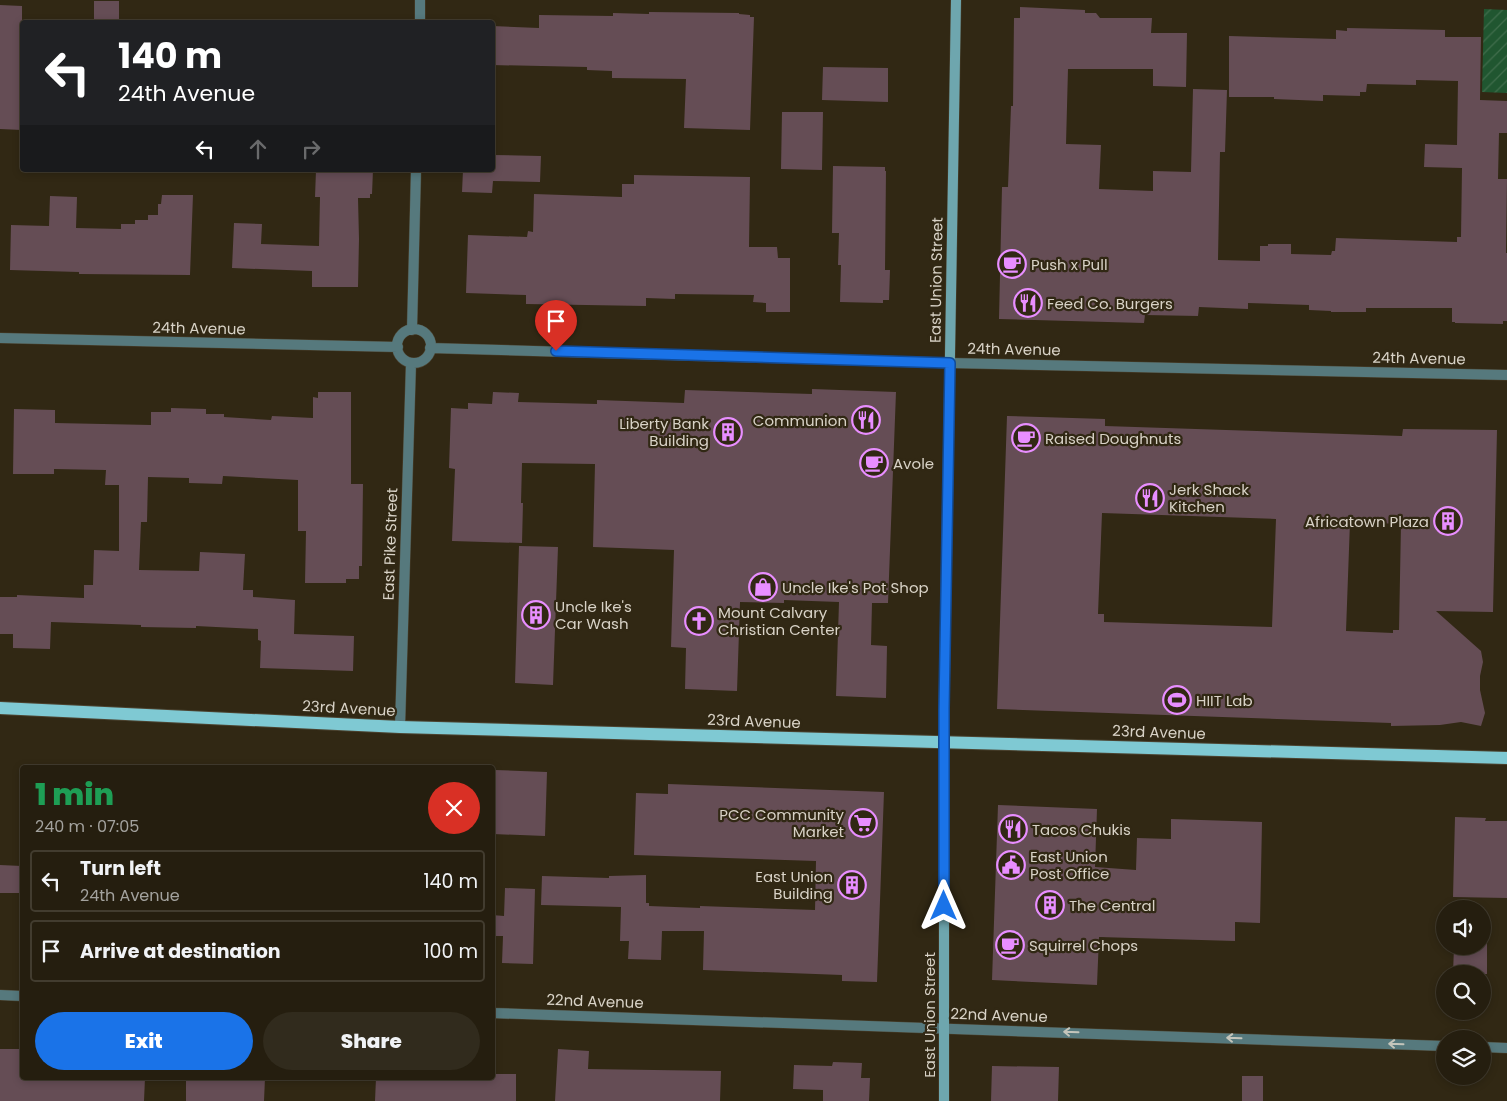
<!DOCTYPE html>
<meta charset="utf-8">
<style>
body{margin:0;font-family:Poppins,sans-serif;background:#312b1d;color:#f1f3f6;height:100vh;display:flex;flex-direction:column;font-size:19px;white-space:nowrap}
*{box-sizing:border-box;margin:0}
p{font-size:16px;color:#a3a29e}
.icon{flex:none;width:28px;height:28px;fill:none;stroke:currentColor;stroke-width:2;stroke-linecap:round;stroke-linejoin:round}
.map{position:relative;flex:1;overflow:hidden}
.details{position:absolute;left:20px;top:765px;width:475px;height:315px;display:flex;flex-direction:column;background:#251e0f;border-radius:5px;box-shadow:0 2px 8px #0003,0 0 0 1px #423c2f}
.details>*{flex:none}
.banner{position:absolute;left:20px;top:20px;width:475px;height:152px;border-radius:5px;box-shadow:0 2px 8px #0003,0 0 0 1px #423c2f;background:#202124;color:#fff;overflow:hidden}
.fabs{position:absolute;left:1436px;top:900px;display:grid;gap:10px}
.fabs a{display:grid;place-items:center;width:55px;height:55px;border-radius:50%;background:#251e0f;box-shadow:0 2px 8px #0003,0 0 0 1px #423c2f;font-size:25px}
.pin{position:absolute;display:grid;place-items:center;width:42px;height:42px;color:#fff;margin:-51px -21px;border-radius:50% 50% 50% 0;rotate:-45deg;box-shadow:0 0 5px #0007}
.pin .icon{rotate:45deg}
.me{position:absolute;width:55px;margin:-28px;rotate:0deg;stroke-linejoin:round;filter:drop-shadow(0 0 4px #0008)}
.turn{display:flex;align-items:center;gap:18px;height:105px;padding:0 15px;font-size:22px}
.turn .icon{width:65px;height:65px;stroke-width:2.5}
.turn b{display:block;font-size:35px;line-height:42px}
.lanes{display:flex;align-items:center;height:48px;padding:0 15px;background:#0003;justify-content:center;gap:25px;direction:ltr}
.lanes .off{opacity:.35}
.round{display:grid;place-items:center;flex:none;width:52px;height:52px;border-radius:26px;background:#312b1d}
.head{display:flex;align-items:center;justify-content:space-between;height:85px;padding:0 15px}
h1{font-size:30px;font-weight:800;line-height:38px;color:#1e9e55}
.primary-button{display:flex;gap:10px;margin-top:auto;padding:10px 15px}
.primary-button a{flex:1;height:58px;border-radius:30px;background:#1a73e8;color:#fff;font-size:20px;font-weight:800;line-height:58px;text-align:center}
.primary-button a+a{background:#312b1d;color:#f1f3f6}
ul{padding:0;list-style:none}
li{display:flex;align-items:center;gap:15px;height:62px;margin:0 10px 8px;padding:0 5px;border:2px solid #423c2f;border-radius:5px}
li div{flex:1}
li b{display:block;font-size:19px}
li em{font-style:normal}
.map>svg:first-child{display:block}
</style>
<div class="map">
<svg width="1507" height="1101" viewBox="0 0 1507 1101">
<defs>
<pattern id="garden-furrows" width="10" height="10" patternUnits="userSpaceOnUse" patternTransform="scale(1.25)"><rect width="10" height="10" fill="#205630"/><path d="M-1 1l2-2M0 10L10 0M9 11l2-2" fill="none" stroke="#406d4c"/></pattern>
</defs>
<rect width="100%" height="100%" fill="#312814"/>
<path fill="url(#garden-furrows)" d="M 1484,9 L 1507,10 L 1507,93 L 1482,92 Z"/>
<path fill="#654d55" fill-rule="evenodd" d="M 94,1 L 119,1 L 119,22 L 94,22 Z
M 0,5 L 22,6 L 22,130 L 0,129 Z
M 1020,7 L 1085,10 L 1085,13 L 1096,13 L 1100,18 L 1152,18 L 1151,33 L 1187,33 L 1186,87 L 1153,86 L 1153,69 L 1068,69 L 1066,144 L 1101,145 L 1099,189 L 1153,191 L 1153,171 L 1191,172 L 1193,89 L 1227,90 L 1225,152 L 1220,152 L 1218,260 L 1260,261 L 1260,246 L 1268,246 L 1268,244 L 1291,244 L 1291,254 L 1331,255 L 1332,251 L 1335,251 L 1336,238 L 1457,242 L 1457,237 L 1461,237 L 1462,168 L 1424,167 L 1425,144 L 1457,145 L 1458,81 L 1416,80 L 1416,85 L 1367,84 L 1366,92 L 1360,92 L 1360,96 L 1323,95 L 1323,101 L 1274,99 L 1274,97 L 1229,97 L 1229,36 L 1336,39 L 1336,30 L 1347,31 L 1347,28 L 1445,30 L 1445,37 L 1481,37 L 1480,100 L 1507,101 L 1507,133 L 1499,133 L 1498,179 L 1507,179 L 1506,253 L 1507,253 L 1507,321 L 1503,321 L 1503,324 L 1455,323 L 1455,322 L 1452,322 L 1452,308 L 1366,308 L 1366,312 L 1331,312 L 1331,311 L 1309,310 L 1309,305 L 1248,303 L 1248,309 L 1199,307 L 1198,316 L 1145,315 L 1144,323 L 999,319 L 1002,187 L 1008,187 L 1011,106 L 1013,106 L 1014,18 L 1020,18 Z
M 649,12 L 739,13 L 739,14 L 750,15 L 750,17 L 754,17 L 750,130 L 684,128 L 686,79 L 612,78 L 612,71 L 587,70 L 587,67 L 492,65 L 492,26 L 539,28 L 539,15 L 613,16 L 613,13 L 649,14 Z
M 823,67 L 888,68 L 888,102 L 822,100 Z
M 782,112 L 823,112 L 822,170 L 781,169 Z
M 492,155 L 541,156 L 540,182 L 493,181 L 492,193 L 462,192 L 463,170 L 492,170 Z
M 833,166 L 885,167 L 885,171 L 886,171 L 885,270 L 890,270 L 889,300 L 883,300 L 883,303 L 840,302 L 841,265 L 838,265 L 839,233 L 832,233 Z
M 316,170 L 373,170 L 372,194 L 370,194 L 370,198 L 358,198 L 359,239 L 358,287 L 312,287 L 312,271 L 232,268 L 234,223 L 262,224 L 261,244 L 319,246 L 320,197 L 315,197 Z
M 634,175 L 750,177 L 749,247 L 777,247 L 778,258 L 790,258 L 790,312 L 766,312 L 766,303 L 753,302 L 754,295 L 675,294 L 675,299 L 646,298 L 646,306 L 526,304 L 526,295 L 466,293 L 468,235 L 527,237 L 528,231 L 533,232 L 534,194 L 622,197 L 622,184 L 634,184 Z
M 162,195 L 193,195 L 190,275 L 79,274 L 79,272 L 10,270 L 11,225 L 49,226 L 50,196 L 77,197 L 76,228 L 121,229 L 121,224 L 135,224 L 135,220 L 148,220 L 148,215 L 158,215 L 158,204 L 161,204 Z
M 812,389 L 896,392 L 888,603 L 872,603 L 871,645 L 887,646 L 886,698 L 836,696 L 839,602 L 784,600 L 784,603 L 740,602 L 737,691 L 685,689 L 686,648 L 671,647 L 674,550 L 593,547 L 595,464 L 522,463 L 521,503 L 523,503 L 522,543 L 452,541 L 455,469 L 449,468 L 451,408 L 468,409 L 468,403 L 492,404 L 493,392 L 519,393 L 518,402 L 597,404 L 597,400 L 684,403 L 685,390 L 812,394 Z
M 318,392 L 351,392 L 351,484 L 363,484 L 362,566 L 359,566 L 359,579 L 346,579 L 346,583 L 305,583 L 306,531 L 298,531 L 298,480 L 223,476 L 222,484 L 189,483 L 189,478 L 148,477 L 147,522 L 141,522 L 139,570 L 199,571 L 200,552 L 245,554 L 243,590 L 253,590 L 253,597 L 295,600 L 294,634 L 354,636 L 353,671 L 260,668 L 261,641 L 258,640 L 258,629 L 196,626 L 196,628 L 141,627 L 141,625 L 51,622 L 50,649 L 13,648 L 13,634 L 0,634 L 0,597 L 17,597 L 17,595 L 84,598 L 84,585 L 93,585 L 94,550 L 119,551 L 119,485 L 105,485 L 106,470 L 54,469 L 54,474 L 13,474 L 14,409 L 55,410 L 55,423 L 151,425 L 151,412 L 171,412 L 171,408 L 206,409 L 206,414 L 224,414 L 224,417 L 271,420 L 272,416 L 313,418 L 313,397 L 318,398 Z
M 1007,416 L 1105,419 L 1105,426 L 1402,436 L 1403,429 L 1497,430 L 1493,612 L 1436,611 L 1481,651 L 1483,662 L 1480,676 L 1480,690 L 1485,713 L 1481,726 L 1461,722 L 1440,725 L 1391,726 L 1391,723 L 997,709 ZM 1102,513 L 1276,519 L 1272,627 L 1104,622 L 1104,614 L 1098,614 ZM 1350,522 L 1401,524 L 1399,630 L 1393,630 L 1393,633 L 1346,631 Z
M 519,546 L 558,547 L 553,685 L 515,683 Z
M 495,770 L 547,772 L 545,836 L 493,834 Z
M 668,784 L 884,792 L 877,982 L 842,981 L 842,975 L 703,970 L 704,931 L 662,931 L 661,960 L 628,959 L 629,941 L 620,941 L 621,907 L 541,905 L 542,876 L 609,878 L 609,876 L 646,875 L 646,903 L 649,903 L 649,906 L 700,908 L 700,906 L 815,910 L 816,861 L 634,855 L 636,793 L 668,794 Z
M 998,805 L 1097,809 L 1095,867 L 1136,870 L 1137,838 L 1171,839 L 1171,819 L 1262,822 L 1260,923 L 1235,922 L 1235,941 L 1099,937 L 1097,985 L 992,980 Z
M 1455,817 L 1486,818 L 1485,821 L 1507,821 L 1507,898 L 1453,897 Z
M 0,865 L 22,866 L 22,893 L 0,893 Z
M 505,888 L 535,889 L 533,964 L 502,963 L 503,936 L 492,936 L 492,915 L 504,916 Z
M 1482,942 L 1487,943 L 1487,974 L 1453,974 L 1454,946 L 1482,946 Z
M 0,1049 L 22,1049 L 22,1078 L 145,1078 L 144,1101 L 0,1101 Z
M 558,1049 L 589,1051 L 588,1069 L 721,1071 L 720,1101 L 555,1101 Z
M 833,1062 L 862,1063 L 861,1078 L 870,1078 L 869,1101 L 823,1101 L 823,1090 L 793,1089 L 794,1065 L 832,1066 Z
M 992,1066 L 1059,1067 L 1058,1101 L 991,1101 Z
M 492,1074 L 516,1074 L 516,1101 L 375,1101 L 376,1078 L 492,1078 Z
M 1242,1076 L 1263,1076 L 1263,1101 L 1242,1101 Z
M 186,1078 L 265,1078 L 264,1101 L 186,1101 Z"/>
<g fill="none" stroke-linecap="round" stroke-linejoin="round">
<defs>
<path id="minor" d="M 420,22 L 420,0
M397 346a17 17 0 1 1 34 0a17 17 0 1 1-34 0Z
M 412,330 L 416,170
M 0,338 L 398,347
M 430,348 L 950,363 L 1507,375
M 400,727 L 411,363
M 0,995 L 22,996
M 492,1013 L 1445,1046
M 1482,1047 L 1507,1048"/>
<path id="secondary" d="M 944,1101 L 944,709 L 956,0"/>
<path id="primary" d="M 0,708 L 400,727 L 1507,758"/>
</defs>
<use href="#minor" stroke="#4c4330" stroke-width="11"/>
<use href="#secondary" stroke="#4c4330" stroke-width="11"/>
<use href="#primary" stroke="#4c4330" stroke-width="14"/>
<use href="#minor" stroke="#56797d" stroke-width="10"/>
<use href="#secondary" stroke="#6ea6ae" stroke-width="10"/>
<use href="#primary" stroke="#7fc9d3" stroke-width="12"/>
</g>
<defs><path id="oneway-shaft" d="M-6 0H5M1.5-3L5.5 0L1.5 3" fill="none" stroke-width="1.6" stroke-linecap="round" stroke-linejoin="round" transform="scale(1.25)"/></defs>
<g stroke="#c4c5bb">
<use href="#oneway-shaft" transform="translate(1071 1032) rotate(-178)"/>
<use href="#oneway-shaft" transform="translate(1234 1038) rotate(-178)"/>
<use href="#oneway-shaft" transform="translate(1396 1044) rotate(-178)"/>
</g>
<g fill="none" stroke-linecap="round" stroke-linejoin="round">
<defs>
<path id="route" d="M 556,351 L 950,363 L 944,709 L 944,906"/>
</defs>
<use href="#route" stroke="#114b97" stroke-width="12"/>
<use href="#route" stroke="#1a73e8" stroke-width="9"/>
</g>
<defs>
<symbol id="cafe-ring" viewBox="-11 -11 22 22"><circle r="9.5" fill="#312814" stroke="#e88eff" stroke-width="1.5"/><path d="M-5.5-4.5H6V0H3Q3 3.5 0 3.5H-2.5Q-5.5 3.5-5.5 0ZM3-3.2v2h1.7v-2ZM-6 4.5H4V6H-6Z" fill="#e88eff"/></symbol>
<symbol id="restaurant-ring" viewBox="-11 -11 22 22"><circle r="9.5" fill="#312814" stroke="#e88eff" stroke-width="1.5"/><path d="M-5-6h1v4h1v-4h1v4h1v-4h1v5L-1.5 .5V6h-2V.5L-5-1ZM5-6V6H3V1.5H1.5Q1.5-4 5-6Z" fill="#e88eff"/></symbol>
<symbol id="building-ring" viewBox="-11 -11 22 22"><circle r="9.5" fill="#312814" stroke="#e88eff" stroke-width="1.5"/><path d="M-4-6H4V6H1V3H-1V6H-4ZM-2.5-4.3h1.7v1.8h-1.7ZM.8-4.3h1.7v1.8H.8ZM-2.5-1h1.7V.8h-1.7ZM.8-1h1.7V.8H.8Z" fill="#e88eff"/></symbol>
<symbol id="shop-ring" viewBox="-11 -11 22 22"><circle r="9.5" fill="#312814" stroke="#e88eff" stroke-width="1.5"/><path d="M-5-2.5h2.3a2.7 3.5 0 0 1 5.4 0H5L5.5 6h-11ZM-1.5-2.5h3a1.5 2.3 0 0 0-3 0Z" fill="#e88eff"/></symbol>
<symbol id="church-ring" viewBox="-11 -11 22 22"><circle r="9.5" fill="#312814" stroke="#e88eff" stroke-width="1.5"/><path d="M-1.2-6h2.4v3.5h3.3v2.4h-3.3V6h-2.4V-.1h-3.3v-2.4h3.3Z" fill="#e88eff"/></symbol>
<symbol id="stadium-ring" viewBox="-11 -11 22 22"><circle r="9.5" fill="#312814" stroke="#e88eff" stroke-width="1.5"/><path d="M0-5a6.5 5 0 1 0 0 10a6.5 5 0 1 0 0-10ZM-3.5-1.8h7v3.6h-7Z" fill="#e88eff"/></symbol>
<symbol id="supermarket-ring" viewBox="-11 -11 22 22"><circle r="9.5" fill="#312814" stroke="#e88eff" stroke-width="1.5"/><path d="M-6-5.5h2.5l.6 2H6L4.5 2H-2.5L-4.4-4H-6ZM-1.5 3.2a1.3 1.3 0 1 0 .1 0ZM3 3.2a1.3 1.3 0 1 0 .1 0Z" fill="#e88eff"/></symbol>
<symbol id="civic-ring" viewBox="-11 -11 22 22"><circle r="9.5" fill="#312814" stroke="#e88eff" stroke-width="1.5"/><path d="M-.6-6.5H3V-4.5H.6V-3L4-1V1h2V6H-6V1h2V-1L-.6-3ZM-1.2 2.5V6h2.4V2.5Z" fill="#e88eff"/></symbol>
</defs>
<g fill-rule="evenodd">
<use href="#cafe-ring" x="996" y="248" width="32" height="32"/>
<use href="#restaurant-ring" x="1012" y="287" width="32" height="32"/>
<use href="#restaurant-ring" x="850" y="404" width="32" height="32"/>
<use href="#building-ring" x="712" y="416" width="32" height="32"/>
<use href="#cafe-ring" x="1010" y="422" width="32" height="32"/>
<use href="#cafe-ring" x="858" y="447" width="32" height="32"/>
<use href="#restaurant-ring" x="1134" y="482" width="32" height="32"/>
<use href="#building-ring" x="1432" y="505" width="32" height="32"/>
<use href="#shop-ring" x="747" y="571" width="32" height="32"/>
<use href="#building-ring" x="520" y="599" width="32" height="32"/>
<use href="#church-ring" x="683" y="605" width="32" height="32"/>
<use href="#stadium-ring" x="1161" y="684" width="32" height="32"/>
<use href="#supermarket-ring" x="847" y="807" width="32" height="32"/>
<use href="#restaurant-ring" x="997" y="813" width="32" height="32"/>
<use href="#civic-ring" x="995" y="849" width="32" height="32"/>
<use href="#building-ring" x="836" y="869" width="32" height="32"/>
<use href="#building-ring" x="1034" y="889" width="32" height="32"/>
<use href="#cafe-ring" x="994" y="929" width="32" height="32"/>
</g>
<g text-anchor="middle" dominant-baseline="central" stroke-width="4.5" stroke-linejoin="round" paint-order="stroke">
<g font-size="15" fill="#d8d2c6" stroke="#312814" text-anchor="start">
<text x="1031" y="264">Push x Pull</text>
<text x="1047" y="303">Feed Co. Burgers</text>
<text x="847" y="420" text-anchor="end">Communion</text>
<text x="709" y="423" text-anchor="end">Liberty Bank<tspan x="709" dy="17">Building</tspan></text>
<text x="1045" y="438">Raised Doughnuts</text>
<text x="893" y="463">Avole</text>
<text x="1169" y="489">Jerk Shack<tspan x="1169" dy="17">Kitchen</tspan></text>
<text x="1429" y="521" text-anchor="end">Africatown Plaza</text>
<text x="782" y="587">Uncle Ike's Pot Shop</text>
<text x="555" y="606">Uncle Ike's<tspan x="555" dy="17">Car Wash</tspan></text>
<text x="718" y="612">Mount Calvary<tspan x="718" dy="17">Christian Center</tspan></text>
<text x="1196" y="700">HIIT Lab</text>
<text x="844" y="814" text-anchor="end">PCC Community<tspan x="844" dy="17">Market</tspan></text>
<text x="1032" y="829">Tacos Chukis</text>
<text x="1030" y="856">East Union<tspan x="1030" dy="17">Post Office</tspan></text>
<text x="833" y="876" text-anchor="end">East Union<tspan x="833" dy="17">Building</tspan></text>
<text x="1069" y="905">The Central</text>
<text x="1029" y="945">Squirrel Chops</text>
</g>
<g font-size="15" fill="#d8d2c6" stroke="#312814">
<text transform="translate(936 280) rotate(-89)">East Union Street</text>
<text transform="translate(199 328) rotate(1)">24th Avenue</text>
<text transform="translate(1014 349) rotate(1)">24th Avenue</text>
<text transform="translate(1419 358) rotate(1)">24th Avenue</text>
<text transform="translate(390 544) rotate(-88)">East Pike Street</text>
<text transform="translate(349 708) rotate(3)">23rd Avenue</text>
<text transform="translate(754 721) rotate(2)">23rd Avenue</text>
<text transform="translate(1159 732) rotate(2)">23rd Avenue</text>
<text transform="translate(595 1001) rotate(2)">22nd Avenue</text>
<text transform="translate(929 1015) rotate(-90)">East Union Street</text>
<text transform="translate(999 1015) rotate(2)">22nd Avenue</text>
</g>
</g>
</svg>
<div class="fabs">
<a><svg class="icon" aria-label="sound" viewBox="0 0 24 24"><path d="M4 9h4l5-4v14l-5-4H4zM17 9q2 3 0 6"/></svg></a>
<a><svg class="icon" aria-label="search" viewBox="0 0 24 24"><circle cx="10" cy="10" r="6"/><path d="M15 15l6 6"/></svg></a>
<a><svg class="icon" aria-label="layers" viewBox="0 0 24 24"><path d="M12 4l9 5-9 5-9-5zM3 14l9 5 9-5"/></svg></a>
</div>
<div class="pin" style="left:556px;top:351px;background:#d93025"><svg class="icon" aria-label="arrive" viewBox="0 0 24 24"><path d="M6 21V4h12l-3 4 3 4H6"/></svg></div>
<svg class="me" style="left:944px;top:906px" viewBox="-20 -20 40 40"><path d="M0-17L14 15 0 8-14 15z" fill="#1a73e8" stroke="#fff" stroke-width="4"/></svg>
<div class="banner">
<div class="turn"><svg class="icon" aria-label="left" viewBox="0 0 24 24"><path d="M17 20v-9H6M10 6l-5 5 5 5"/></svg><div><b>140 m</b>24th Avenue</div></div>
<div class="lanes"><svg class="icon" aria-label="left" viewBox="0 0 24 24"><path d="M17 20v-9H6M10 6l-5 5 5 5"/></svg><svg class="icon off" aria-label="ahead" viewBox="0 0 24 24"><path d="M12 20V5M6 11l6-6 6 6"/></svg><svg class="icon off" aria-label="right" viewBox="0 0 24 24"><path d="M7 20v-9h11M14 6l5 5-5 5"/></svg></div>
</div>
<section class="details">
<div class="head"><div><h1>1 min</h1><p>240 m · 07:05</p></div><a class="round" style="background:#d93025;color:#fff"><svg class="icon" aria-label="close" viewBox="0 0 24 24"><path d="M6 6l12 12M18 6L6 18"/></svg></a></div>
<ul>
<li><svg class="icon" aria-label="left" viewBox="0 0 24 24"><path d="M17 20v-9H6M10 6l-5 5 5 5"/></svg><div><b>Turn left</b><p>24th Avenue</p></div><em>140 m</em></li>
<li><svg class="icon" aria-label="arrive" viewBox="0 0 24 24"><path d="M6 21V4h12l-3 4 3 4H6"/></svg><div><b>Arrive at destination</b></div><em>100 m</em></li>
</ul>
<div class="primary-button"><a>Exit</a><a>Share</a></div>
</section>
</div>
